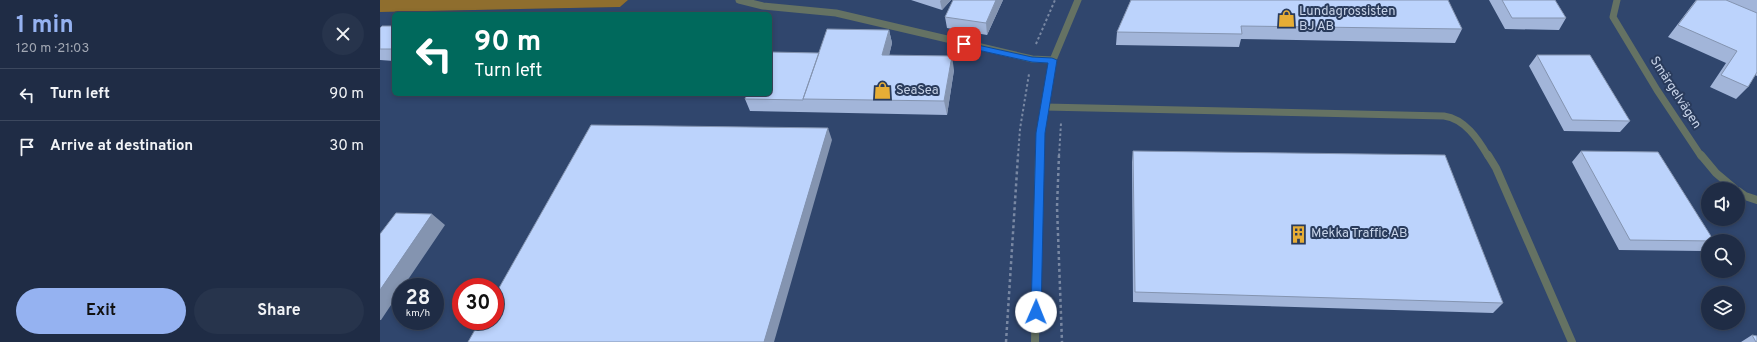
<!DOCTYPE html>
<meta charset="utf-8">
<style>
body{margin:0;font-family:Overpass,sans-serif;background:#27344c;color:#f1f3f6;height:100vh;display:flex;flex-direction:column;font-size:15px;white-space:nowrap}
*{box-sizing:border-box;margin:0}
p{font-size:13px;color:#a1a7b3}
.icon{flex:none;width:22px;height:22px;fill:none;stroke:currentColor;stroke-width:2;stroke-linecap:round;stroke-linejoin:round}
.map{position:relative;flex:1;overflow:hidden}
.drawer{display:flex;flex-direction:column;background:#1f2c45;width:380px}
.drawer>*{flex:none}
.banner{position:absolute;left:12px;top:12px;width:380px;height:84px;border-radius:6px;box-shadow:0 2px 6px #0003,0 0 0 1px #3c485e;background:#00695c;color:#fff;overflow:hidden}
.controls{position:absolute;left:1321px;top:182px;display:grid;gap:8px}
.controls a{display:grid;place-items:center;width:44px;height:44px;border-radius:50%;background:#1f2c45;box-shadow:0 2px 6px #0003,0 0 0 1px #3c485e;font-size:20px}
.speed{position:absolute;left:12px;top:278px;display:flex;gap:8px;font-size:20px;font-weight:700;text-align:center}
.speed>*{display:grid;place-content:center;width:52px;height:52px;border-radius:50%;background:#1f2c45;box-shadow:0 2px 6px #0003,0 0 0 1px #3c485e;line-height:1}
.speed small{font-size:10px;font-weight:400}
.speed .limit{border:6px solid #d22;background:#fff;color:#111}
.pin{position:absolute;display:grid;place-items:center;width:34px;height:34px;color:#fff;margin:-17px;border-radius:8px;box-shadow:0 2px 6px #0006}
.me{position:absolute;width:44px;margin:-22px;rotate:1deg;stroke-linejoin:round;filter:drop-shadow(0 0 3px #0008)}
.turn{display:flex;align-items:center;gap:14px;height:84px;padding:0 16px;font-size:18px}
.turn .icon{width:52px;height:52px;stroke-width:2.5}
.turn b{display:block;font-size:28px;line-height:34px}
.round{display:grid;place-items:center;flex:none;width:42px;height:42px;border-radius:21px;background:#27344c}
.head{display:flex;align-items:center;justify-content:space-between;height:68px;padding:0 16px}
h1{font-size:24px;font-weight:700;line-height:30px;color:#95b2f1}
.primary-button{display:flex;gap:8px;margin-top:auto;padding:8px 16px}
.primary-button a{flex:1;height:46px;border-radius:24px;background:#95b2f1;color:#111;font-size:16px;font-weight:700;line-height:46px;text-align:center}
.primary-button a+a{background:#27344c;color:#f1f3f6}
ul{padding:0;list-style:none}
li{display:flex;align-items:center;gap:12px;height:52px;padding:0 16px;border-top:1px solid #3c485e}
li div{flex:1}
li b{display:block;font-size:15px}
li em{font-style:normal}
main{display:flex;flex:1;min-height:0}
.map>svg:first-child{display:block}
</style>
<main>
<section class="drawer">
<div class="head"><div><h1>1 min</h1><p>120 m · 21:03</p></div><a class="round"><svg class="icon" aria-label="close" viewBox="0 0 24 24"><path d="M6 6l12 12M18 6L6 18"/></svg></a></div>
<ul>
<li><svg class="icon" aria-label="left" viewBox="0 0 24 24"><path d="M17 20v-9H6M10 6l-5 5 5 5"/></svg><div><b>Turn left</b></div><em>90 m</em></li>
<li><svg class="icon" aria-label="arrive" viewBox="0 0 24 24"><path d="M6 21V4h12l-3 4 3 4H6"/></svg><div><b>Arrive at destination</b></div><em>30 m</em></li>
</ul>
<div class="primary-button"><a>Exit</a><a>Share</a></div>
</section>
<div class="map">
<svg width="1377" height="342" viewBox="0 0 1377 342">
<rect width="100%" height="100%" fill="#293b5c"/>
<path fill="#30466d" fill-rule="evenodd" d="M 248,0 L 1377,0 L 1377,342 L 0,342 L 0,12 L 240,7 ZM 14,14 L 390,14 L 390,94 L 14,94 ZM 1328,189 L 1358,189 L 1358,219 L 1328,219 ZM 1328,241 L 1358,241 L 1358,271 L 1328,271 ZM 21,287 L 55,287 L 55,321 L 21,321 ZM 81,287 L 115,287 L 115,321 L 81,321 ZM 1328,293 L 1358,293 L 1358,323 L 1328,323 Z"/>
<path fill="#8f6e2e" d="M 0,0 L 248,0 L 240,7 L 0,12 Z"/>
<g fill="none" stroke-linecap="round" stroke-linejoin="round">
<path stroke="#7988a3" stroke-width="2" stroke-dasharray="2.5 2.5" stroke-linecap="butt" d="M 656,44 L 675,0
M 638,156 L 640,129 L 649,74
M 679,156 L 681,123"/>
<path stroke="#7988a3" stroke-width="2.5" stroke-dasharray="3 3" stroke-linecap="butt" d="M 679,155 L 677,207 L 682,342
M 626,342 L 638,155"/>
<path stroke="#657263" stroke-width="7" d="M 359,0 L 383,6 L 456,13 L 652,59 L 673,60
M 1237,0 L 1233,17 L 1277,90 L 1321,156
M 665,107 L 1064,116 C 1085,119 1098,139 1108,156"/>
<path stroke="#657263" stroke-width="8" d="M 1108,155 L 1116,168 L 1192,342
M 1321,155 L 1336,173 L 1355,189
M 1358,191 L 1365,196 L 1377,200"/>
<path stroke="#657263" stroke-width="7" d="M 659,156 L 660,133 L 673,60 L 698,0"/>
<path stroke="#657263" stroke-width="8" d="M 655,342 L 659,155"/>
</g>
<path fill="#a2b5d9" d="M 531,0 L 571,0 L 562,10 Z
M 623,0 L 607,35 L 567,28 L 565,17 Z
M 751,0 L 1082,29 L 1075,43 L 861,39 L 859,47 L 736,45 L 737,32 Z
M 1109,0 L 1175,0 L 1186,18 L 1179,30 L 1125,29 Z
M 1316,0 L 1377,0 L 1377,76 L 1375,75 L 1368,87 L 1356,99 L 1330,87 L 1346,63 L 1288,37 Z
M 14,26 L 14,61 L 0,60 L 0,28 Z
M 509,30 L 512,43 L 509,55 L 574,70 L 567,115 L 370,111 L 365,99 L 439,53 Z
M 1157,55 L 1250,121 L 1240,132 L 1184,131 L 1149,66 Z
M 753,151 L 1123,303 L 1113,313 L 753,302 L 752,162 Z
M 1201,151 L 1334,241 L 1328,241 L 1328,246 L 1322,251 L 1239,250 L 1192,162 Z
M 1372,335 L 1377,342 L 1361,342 Z"/>
<path fill="#8494b0" d="M 561,0 L 571,0 L 562,10 L 560,1 Z
M 616,0 L 623,0 L 607,35 L 606,23 Z
M 509,30 L 512,43 L 506,69 L 502,55 Z
M 572,56 L 574,70 L 567,115 L 564,101 Z
M 448,128 L 452,140 L 394,342 L 384,342 Z
M 52,214 L 65,225 L 23,287 L 21,287 L 21,290 L 1,320 L 0,320 L 0,290 Z"/>
<path fill="#bcd3fc" stroke="#8494b0" d="M 573,0 L 616,0 L 606,23 L 565,17 Z
M 751,0 L 1068,0 L 1082,29 L 861,26 L 862,34 L 737,32 Z
M 1122,0 L 1175,0 L 1186,18 L 1132,18 Z
M 1317,0 L 1346,0 L 1377,13 L 1377,72 L 1368,87 L 1341,75 L 1357,51 L 1298,25 Z
M 2,26 L 14,26 L 14,49 L 0,49 L 0,28 Z
M 447,29 L 509,30 L 502,55 L 572,56 L 564,101 L 423,99 Z
M 390,52 L 439,53 L 423,99 L 423,100 L 365,99 L 367,94 L 390,94 Z
M 1157,55 L 1210,55 L 1250,121 L 1192,120 Z
M 211,125 L 448,128 L 384,342 L 88,342 L 100,321 L 115,321 L 115,295 Z
M 753,151 L 1065,155 L 1123,303 L 755,292 Z
M 1201,151 L 1278,152 L 1334,241 L 1250,240 Z
M 16,213 L 52,214 L 0,290 L 0,234 Z
M 1372,335 L 1377,336 L 1377,342 L 1376,342 Z"/>
<path fill="#1a73e8" stroke="#114b97" d="M 581,42 L 584,42 L 652,57 L 672,58 L 677,60 L 665,133 L 661,312 L 660,315 L 656,317 L 652,315 L 651,312 L 656,133 L 668,63 L 652,62 L 584,47 L 580,44 Z"/>
<defs>
<symbol id="shop-bare" viewBox="-9 -9 18 18"><path d="M-5-2.5h2.3a2.7 3.5 0 0 1 5.4 0H5L5.5 6h-11ZM-1.5-2.5h3a1.5 2.3 0 0 0-3 0Z" fill="#e6ad36" stroke="#293b5c" stroke-width="2.5" paint-order="stroke"/></symbol>
<symbol id="building-bare" viewBox="-9 -9 18 18"><path d="M-4-6H4V6H1V3H-1V6H-4ZM-2.5-4.3h1.7v1.8h-1.7ZM.8-4.3h1.7v1.8H.8ZM-2.5-1h1.7V.8h-1.7ZM.8-1h1.7V.8H.8Z" fill="#e6ad36" stroke="#293b5c" stroke-width="2.5" paint-order="stroke"/></symbol>
</defs>
<g fill-rule="evenodd">
<use href="#shop-bare" x="894" y="6" width="25" height="25"/>
<use href="#shop-bare" x="490" y="78" width="25" height="25"/>
<use href="#building-bare" x="906" y="222" width="25" height="25"/>
</g>
<g text-anchor="middle" dominant-baseline="central" stroke-width="4" stroke-linejoin="round" paint-order="stroke">
<g font-size="13" fill="#c7d3e8" stroke="#293b5c" text-anchor="start">
<text x="919" y="12">Lundagrossisten<tspan x="919" dy="15">BJ AB</tspan></text>
<text x="516" y="91">SeaSea</text>
<text x="931" y="234">Mekka Traffic AB</text>
</g>
<g font-size="13" fill="#c7d3e8" stroke="#293b5c">
<text transform="translate(1295 93) rotate(57)">Smärgelvägen</text>
</g>
</g>
</svg>
<div class="controls">
<a><svg class="icon" aria-label="sound" viewBox="0 0 24 24"><path d="M4 9h4l5-4v14l-5-4H4zM17 9q2 3 0 6"/></svg></a>
<a><svg class="icon" aria-label="search" viewBox="0 0 24 24"><circle cx="10" cy="10" r="6"/><path d="M15 15l6 6"/></svg></a>
<a><svg class="icon" aria-label="layers" viewBox="0 0 24 24"><path d="M12 4l9 5-9 5-9-5zM3 14l9 5 9-5"/></svg></a>
</div>
<div class="speed"><div>28<small>km/h</small></div><div class="limit">30</div></div>
<div class="pin" style="left:584px;top:44px;background:#d93025"><svg class="icon" aria-label="arrive" viewBox="0 0 24 24"><path d="M6 21V4h12l-3 4 3 4H6"/></svg></div>
<svg class="me" style="left:656px;top:312px" viewBox="-20 -20 40 40"><circle r="19" fill="#fff"/><path d="M0-13L10 11 0 6-10 11z" fill="#1a73e8"/></svg>
<div class="banner">
<div class="turn"><svg class="icon" aria-label="left" viewBox="0 0 24 24"><path d="M17 20v-9H6M10 6l-5 5 5 5"/></svg><div><b>90 m</b>Turn left</div></div>
</div>
</div>
</main>
